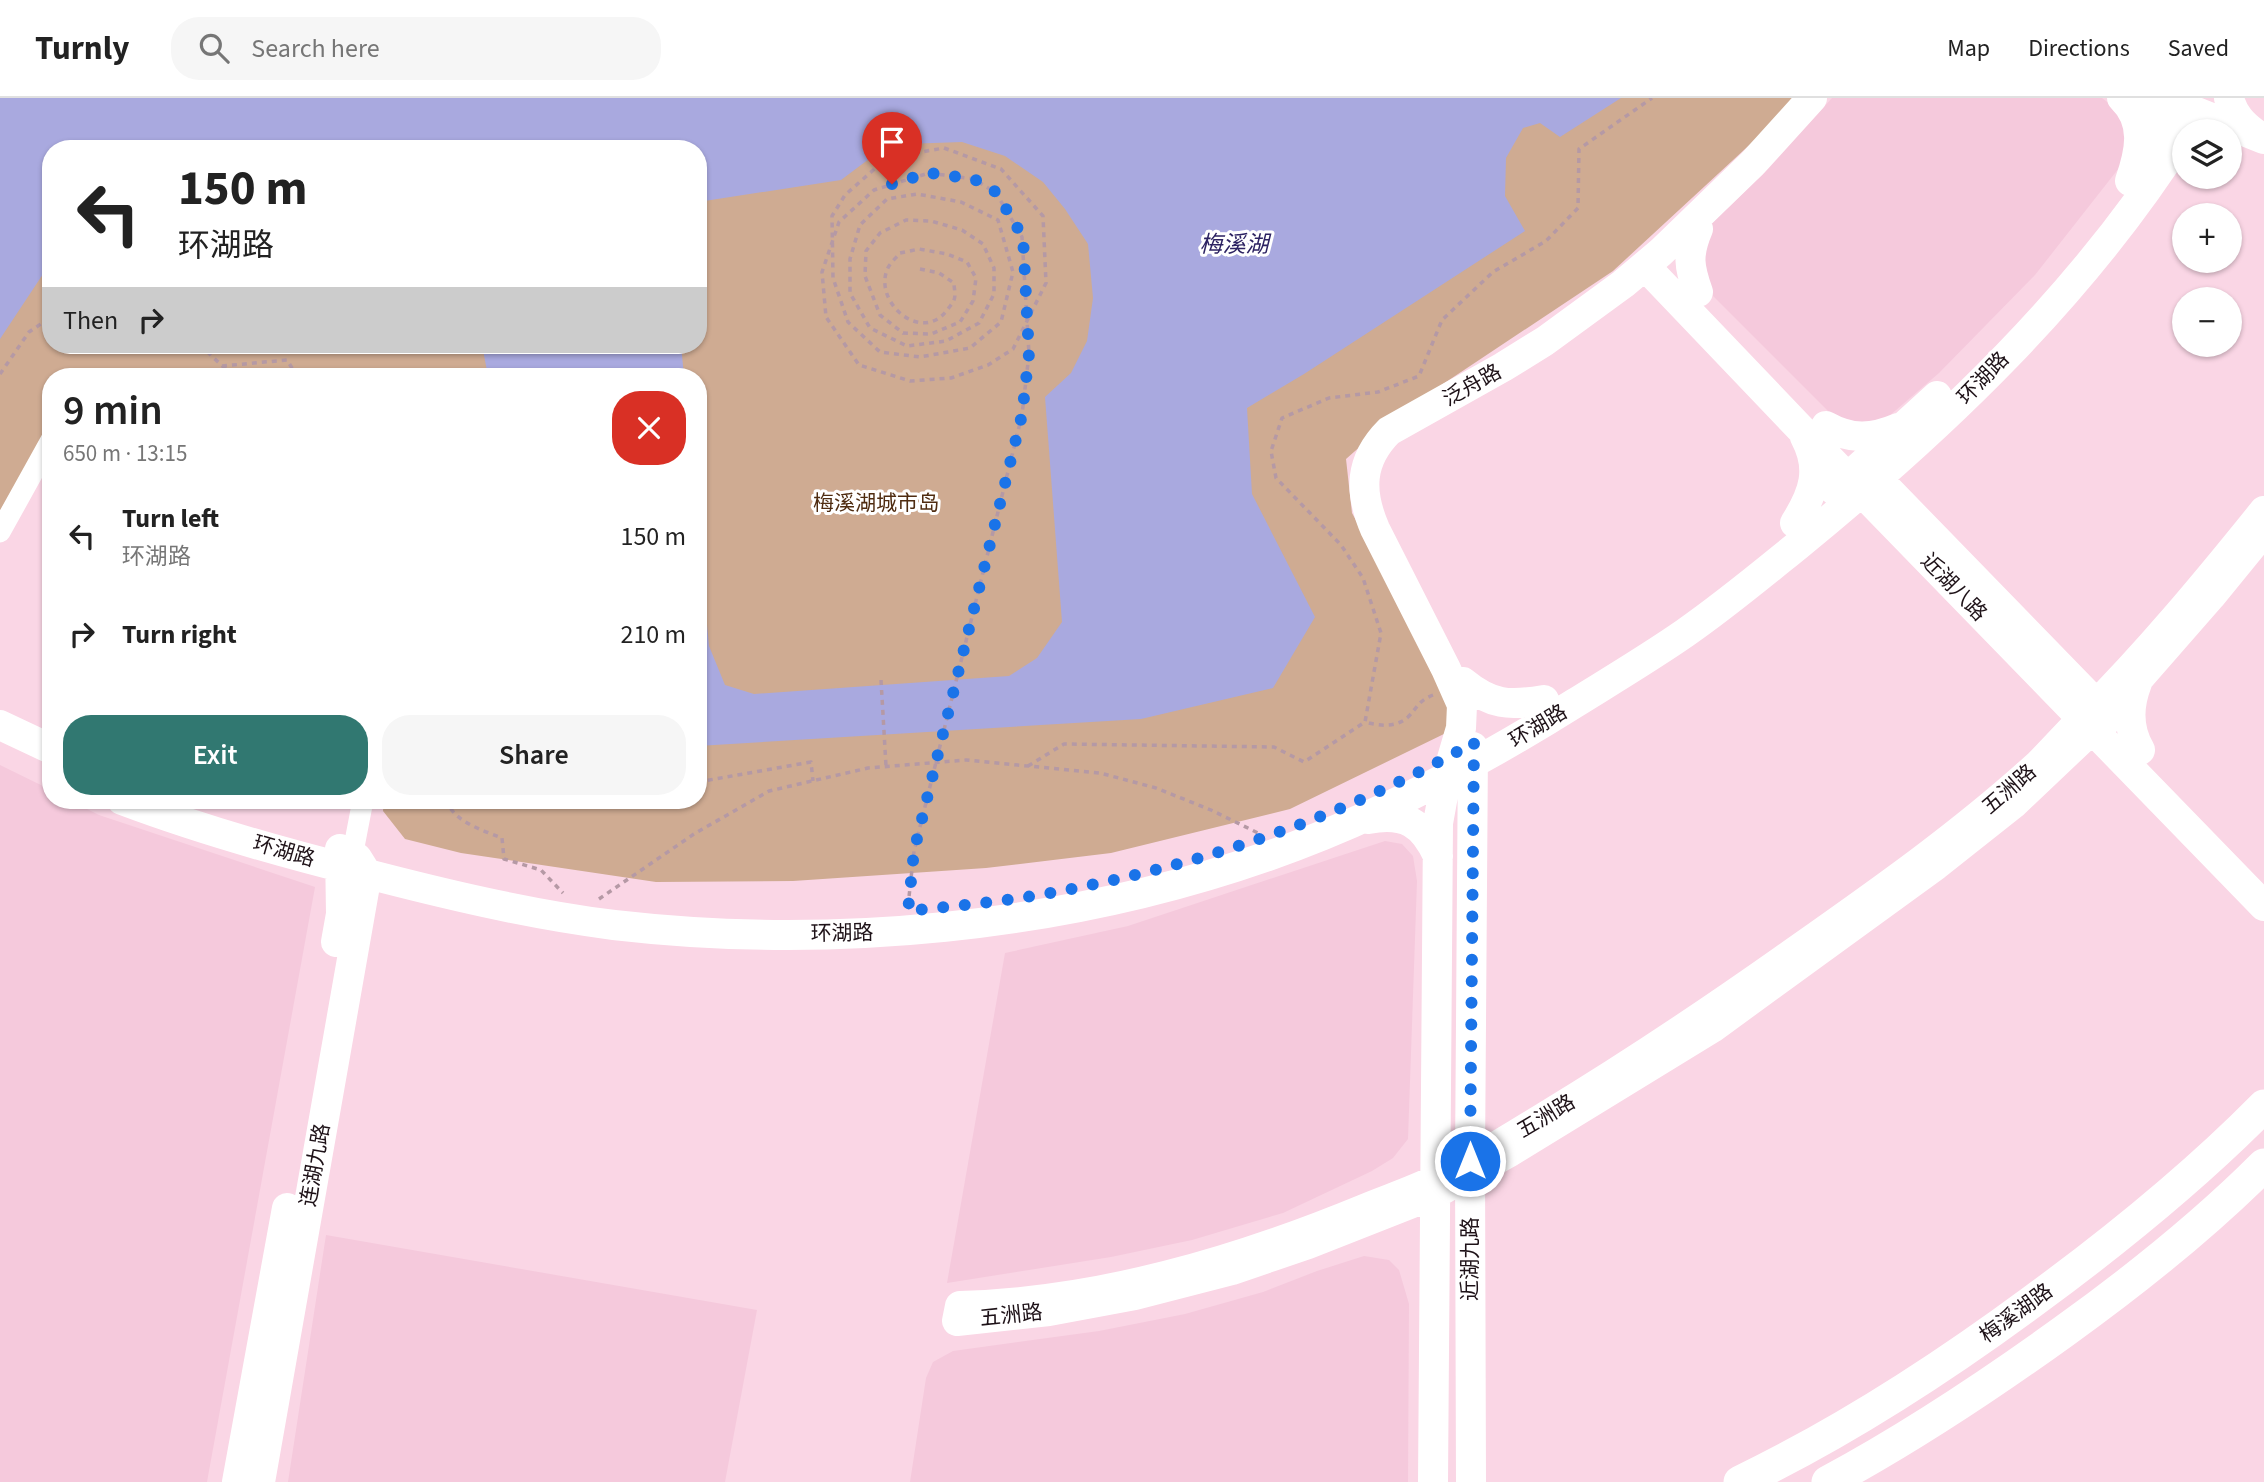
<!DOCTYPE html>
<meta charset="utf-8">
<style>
body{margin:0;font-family:"Source Sans 3","Noto Sans SC",sans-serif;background:#f6f6f6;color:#222;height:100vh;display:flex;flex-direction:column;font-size:26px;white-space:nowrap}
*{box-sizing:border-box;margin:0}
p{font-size:23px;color:#767676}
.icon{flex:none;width:38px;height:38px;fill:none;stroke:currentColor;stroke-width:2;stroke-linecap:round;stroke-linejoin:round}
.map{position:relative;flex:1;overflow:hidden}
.panel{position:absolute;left:42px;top:270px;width:665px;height:441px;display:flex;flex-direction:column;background:#fff;border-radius:28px;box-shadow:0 2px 5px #0004}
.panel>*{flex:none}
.top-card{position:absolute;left:42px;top:42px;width:665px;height:214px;border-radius:28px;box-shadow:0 2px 5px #0004;background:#fff;color:#222;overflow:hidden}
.tools{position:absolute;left:2172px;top:21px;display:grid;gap:14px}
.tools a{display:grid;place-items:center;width:70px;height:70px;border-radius:50%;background:#fff;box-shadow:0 2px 5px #0004;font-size:35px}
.pin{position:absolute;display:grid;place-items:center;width:60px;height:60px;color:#fff;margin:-72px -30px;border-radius:50% 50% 50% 0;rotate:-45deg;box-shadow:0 0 7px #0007}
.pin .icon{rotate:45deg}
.me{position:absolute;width:77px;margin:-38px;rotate:0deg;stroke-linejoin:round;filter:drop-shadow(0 0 5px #0008)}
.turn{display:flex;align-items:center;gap:24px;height:147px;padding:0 21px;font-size:32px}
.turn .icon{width:91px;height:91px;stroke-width:2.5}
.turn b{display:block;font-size:49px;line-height:60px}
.then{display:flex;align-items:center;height:66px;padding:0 21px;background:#0003;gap:14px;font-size:26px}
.round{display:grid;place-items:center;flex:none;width:74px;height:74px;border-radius:28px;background:#f6f6f6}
.summary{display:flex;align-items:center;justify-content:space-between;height:119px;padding:0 21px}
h1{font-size:42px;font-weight:600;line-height:52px}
.cta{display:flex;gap:14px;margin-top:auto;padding:14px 21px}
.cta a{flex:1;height:80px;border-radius:28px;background:#317871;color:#fff;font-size:28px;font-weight:600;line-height:80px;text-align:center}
.cta a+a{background:#f6f6f6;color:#222}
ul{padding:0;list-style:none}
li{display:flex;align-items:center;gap:21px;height:98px;padding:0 21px}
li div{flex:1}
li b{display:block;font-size:26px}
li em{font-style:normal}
header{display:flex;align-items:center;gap:42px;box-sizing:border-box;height:98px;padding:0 35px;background:#fff;border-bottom:2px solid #e0e0e0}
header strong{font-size:33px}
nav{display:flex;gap:38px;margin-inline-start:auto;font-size:24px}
.search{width:490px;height:63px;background:#f6f6f6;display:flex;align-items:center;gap:18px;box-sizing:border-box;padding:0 24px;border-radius:28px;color:#767676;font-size:26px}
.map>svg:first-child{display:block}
</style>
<header>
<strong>Turnly</strong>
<div class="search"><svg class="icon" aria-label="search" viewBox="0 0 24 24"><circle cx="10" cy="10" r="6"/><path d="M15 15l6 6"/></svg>Search here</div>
<nav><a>Map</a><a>Directions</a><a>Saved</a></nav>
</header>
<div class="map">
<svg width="2264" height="1384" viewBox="0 0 2264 1384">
<rect width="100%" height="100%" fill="#fad6e5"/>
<path fill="#f5c9dc" d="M 1832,0 L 2102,0 L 2115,10 L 2125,30 L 2127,51 L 2119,70 L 2035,177 L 1939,275 L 1881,325 L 1846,325 L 1828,313 L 1711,196 L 1701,159 L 1707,130 L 1769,70 Z
M 0,667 L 51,692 L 51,702 L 69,702 L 99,717 L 315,789 L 207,1384 L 0,1384 Z
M 1385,743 L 1402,746 L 1413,758 L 1417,783 L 1408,1041 L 1393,1060 L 1372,1073 L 1283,1115 L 1192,1142 L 1111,1159 L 947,1185 L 1005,855 L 1128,828 Z
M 326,1137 L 757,1212 L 725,1384 L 288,1384 Z
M 1364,1158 L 1389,1162 L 1399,1172 L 1409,1206 L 1408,1384 L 910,1384 L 926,1280 L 933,1264 L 953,1253 L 1099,1233 L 1185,1216 L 1263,1194 L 1317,1173 Z"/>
<path fill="#cfab92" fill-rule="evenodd" d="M 0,0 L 1795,0 L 1771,27 L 1613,173 L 1425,298 L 1380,331 L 1346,361 L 1352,415 L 1452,600 L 1446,635 L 1290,711 L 1111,755 L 986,770 L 793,783 L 656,784 L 461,755 L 405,741 L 383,713 L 384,702 L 698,702 L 698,278 L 51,278 L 51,325 L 0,413 ZM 51,51 L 698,51 L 698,247 L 51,247 Z"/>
<path fill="#a9a9df" d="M 0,0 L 1621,0 L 1560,39 L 1540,25 L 1523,30 L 1506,60 L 1505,98 L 1525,133 L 1304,276 L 1247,310 L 1252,396 L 1315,519 L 1273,590 L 1141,621 L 698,648 L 698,432 L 709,548 L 725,587 L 754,596 L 1009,578 L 1037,560 L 1062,524 L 1045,299 L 1071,275 L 1087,243 L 1093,200 L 1088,146 L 1065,111 L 1043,84 L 1005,58 L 962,44 L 905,46 L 869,61 L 841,82 L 698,104 L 698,51 L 51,51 L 51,164 L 0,241 Z
M 482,247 L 681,247 L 684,278 L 488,278 Z"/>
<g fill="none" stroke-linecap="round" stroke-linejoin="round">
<path stroke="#b599a5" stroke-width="3.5" stroke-dasharray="5 5" stroke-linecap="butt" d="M 200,247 L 233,278
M 222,268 L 287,262 L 297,278
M 0,276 L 29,234 L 51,219
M 881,582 L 886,668
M 1433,597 C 1418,603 1418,609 1408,619 C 1396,630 1379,628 1365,624 L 1381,535 L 1363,480 L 1341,447 L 1276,380 L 1271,353 L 1282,320 L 1329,300 L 1378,294 L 1419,278 L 1442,222 L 1493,174 L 1546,143 L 1578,110 L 1579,51 L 1652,0
M 1028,668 L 1064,646 L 1274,649 L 1304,664 L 1365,624
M 698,684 L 811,664 L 813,683
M 446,702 C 454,724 482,732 502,740 L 504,761 L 541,772 L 563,795
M 599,801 L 694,736 L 769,693 L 868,670 L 966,662 L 1100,675 L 1156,690 L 1211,712 L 1258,735
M 908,808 L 914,753 L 1022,317 L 1029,256 L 1022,139 L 996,95 L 974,81 L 929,75 L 874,92 L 839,124 L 822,174 L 826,219 L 859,267 L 910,283 L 951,280 L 988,267 L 1013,251 L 1046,185 L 1043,118 L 1001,71 L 944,50 L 887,60 L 845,97 L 832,118 L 833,180 L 848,224 L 880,254 L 920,259 L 970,250 L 1001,224 L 1013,174 L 998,122 L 961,104 L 917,96 L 887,101 L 860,127 L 850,161 L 850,195 L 870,230 L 907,248 L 946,243 L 979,225 L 994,196 L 994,170 L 983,146 L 962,132 L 931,123 L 906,122 L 880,135 L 866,153 L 865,178 L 880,217 L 903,235 L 931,236 L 960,224 L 973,203 L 976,180 L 967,164 L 947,156 L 919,151 L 900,155 C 896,160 889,166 887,172 C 874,205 922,247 948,211 C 950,208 953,205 954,202 C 956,197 954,190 954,185 L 939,175 L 920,171"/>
<path stroke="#fff" stroke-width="21" d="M 0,434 L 51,342
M 353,754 L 363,702"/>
<path stroke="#fff" stroke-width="30" d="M 2122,0 C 2147,24 2140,54 2130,83
M 2132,0 L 2179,19
M 2229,0 C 2233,16 2242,26 2256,36
M 2164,1 L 2264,41
M 2153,50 L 2184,0
M 1698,131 C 1687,157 1689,169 1698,194
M 1645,168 L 1817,348 L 2264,808
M 1826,328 C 1851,342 1872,341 1898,330
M 1864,367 L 2110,620
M 1834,392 L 1937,298
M 2264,413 C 2206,485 2148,555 2083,620 C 2068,635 2054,651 2039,666 C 1959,739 1871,800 1783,862 C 1705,917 1627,969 1546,1018 C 1510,1040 1474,1063 1437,1081 C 1413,1093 1388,1101 1364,1111 C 1235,1164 1099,1204 960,1208 L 957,1223 L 1049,1213 L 1135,1197 L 1232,1172 L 1308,1146 L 1435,1096 L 1508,1055 L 1712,930 L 1936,767 L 2013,706 L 2107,617 L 2211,498 L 2264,433
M 1795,425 C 1814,395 1822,371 1805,339
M 1463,584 C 1491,607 1509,608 1544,602
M 2137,585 C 2128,608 2127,630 2140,652
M 0,627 L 51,651
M 122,702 C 199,731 280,754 360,774 C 444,796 528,816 614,827 C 830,852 1063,830 1268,758 C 1377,720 1478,666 1575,605 C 1612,582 1649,560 1685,535 C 1724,508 1760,478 1797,448 C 1943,329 2083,196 2184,36
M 1368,721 C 1405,714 1423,725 1438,758
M 336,844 L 341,816 L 340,751
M 237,1384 L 287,1110
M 260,1384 L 367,776 L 357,760
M 1433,1384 L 1438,725 L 1446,681 L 1461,630 L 1462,607 L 1446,571 L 1375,431 C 1359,394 1359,363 1389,333 L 1503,269 L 1545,243 L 1623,186 L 1661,154 L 1753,65 L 1812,0
M 1471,1384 L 1470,1063 L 1473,649"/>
<path stroke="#fff" stroke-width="33" d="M 1740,1384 C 1844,1334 1941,1271 2033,1203 C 2115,1143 2193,1080 2264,1008
M 1828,1384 C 1910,1340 1988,1288 2063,1234 C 2134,1183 2202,1129 2264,1067"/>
</g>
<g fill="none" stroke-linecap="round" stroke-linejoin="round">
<path stroke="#1a73e8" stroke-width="12" stroke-dasharray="0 21.6" d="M 892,86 L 929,75 L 974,81 L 996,94 L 1023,139 L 1029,256 L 1022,317 L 914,753 L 908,813 C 953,808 999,804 1045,796 C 1194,769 1342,721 1474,644 L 1470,1063"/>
</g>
<g text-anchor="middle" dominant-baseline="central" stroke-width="6" stroke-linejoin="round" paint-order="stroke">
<g font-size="21" fill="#1e1218" stroke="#fff">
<text transform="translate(1983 280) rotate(-46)">环湖路</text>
<text transform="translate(1472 287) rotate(-29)">泛舟路</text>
<text transform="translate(1954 489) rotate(46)">近湖八路</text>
<text transform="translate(1538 628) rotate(-31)">环湖路</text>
<text transform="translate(2009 691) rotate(-41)">五洲路</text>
<text transform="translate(284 753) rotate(16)">环湖路</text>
<text transform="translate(842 835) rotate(-1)">环湖路</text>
<text transform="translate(1546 1018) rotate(-31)">五洲路</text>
<text transform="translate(315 1067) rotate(-80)">连湖九路</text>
<text transform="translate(1470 1161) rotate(-90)">近湖九路</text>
<text transform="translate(2016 1215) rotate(-36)">梅溪湖路</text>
<text transform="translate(1011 1217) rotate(-6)">五洲路</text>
</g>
<g font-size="21" fill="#4f2c11" stroke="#fff">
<text x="876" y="405">梅溪湖城市岛</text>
</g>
<g font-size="23" font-style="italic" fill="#2c2262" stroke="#fff">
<text x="1234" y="146">梅溪湖</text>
</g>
</g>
</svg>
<div class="tools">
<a><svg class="icon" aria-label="layers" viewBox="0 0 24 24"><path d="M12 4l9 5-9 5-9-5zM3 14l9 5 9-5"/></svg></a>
<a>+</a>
<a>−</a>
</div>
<div class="pin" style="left:892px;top:86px;background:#d93025"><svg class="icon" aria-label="arrive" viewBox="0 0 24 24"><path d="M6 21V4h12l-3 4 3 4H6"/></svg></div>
<svg class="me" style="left:1470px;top:1063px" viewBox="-20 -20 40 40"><circle r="17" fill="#1a73e8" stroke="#fff" stroke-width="3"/><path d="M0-11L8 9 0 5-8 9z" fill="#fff"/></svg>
<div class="top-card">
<div class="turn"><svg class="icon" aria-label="left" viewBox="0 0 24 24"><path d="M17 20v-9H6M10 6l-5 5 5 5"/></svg><div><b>150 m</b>环湖路</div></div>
<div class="then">Then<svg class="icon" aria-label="right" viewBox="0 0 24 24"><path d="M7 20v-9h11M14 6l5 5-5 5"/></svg></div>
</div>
<section class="panel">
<div class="summary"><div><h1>9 min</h1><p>650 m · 13:15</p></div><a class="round" style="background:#d93025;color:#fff"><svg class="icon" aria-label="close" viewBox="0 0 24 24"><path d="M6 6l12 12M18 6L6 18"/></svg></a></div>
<ul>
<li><svg class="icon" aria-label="left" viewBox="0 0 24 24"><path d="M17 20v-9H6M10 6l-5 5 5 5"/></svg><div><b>Turn left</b><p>环湖路</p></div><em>150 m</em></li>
<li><svg class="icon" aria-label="right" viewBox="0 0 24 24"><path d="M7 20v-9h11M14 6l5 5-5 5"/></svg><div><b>Turn right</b></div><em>210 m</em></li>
</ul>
<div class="cta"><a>Exit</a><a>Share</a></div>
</section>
</div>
